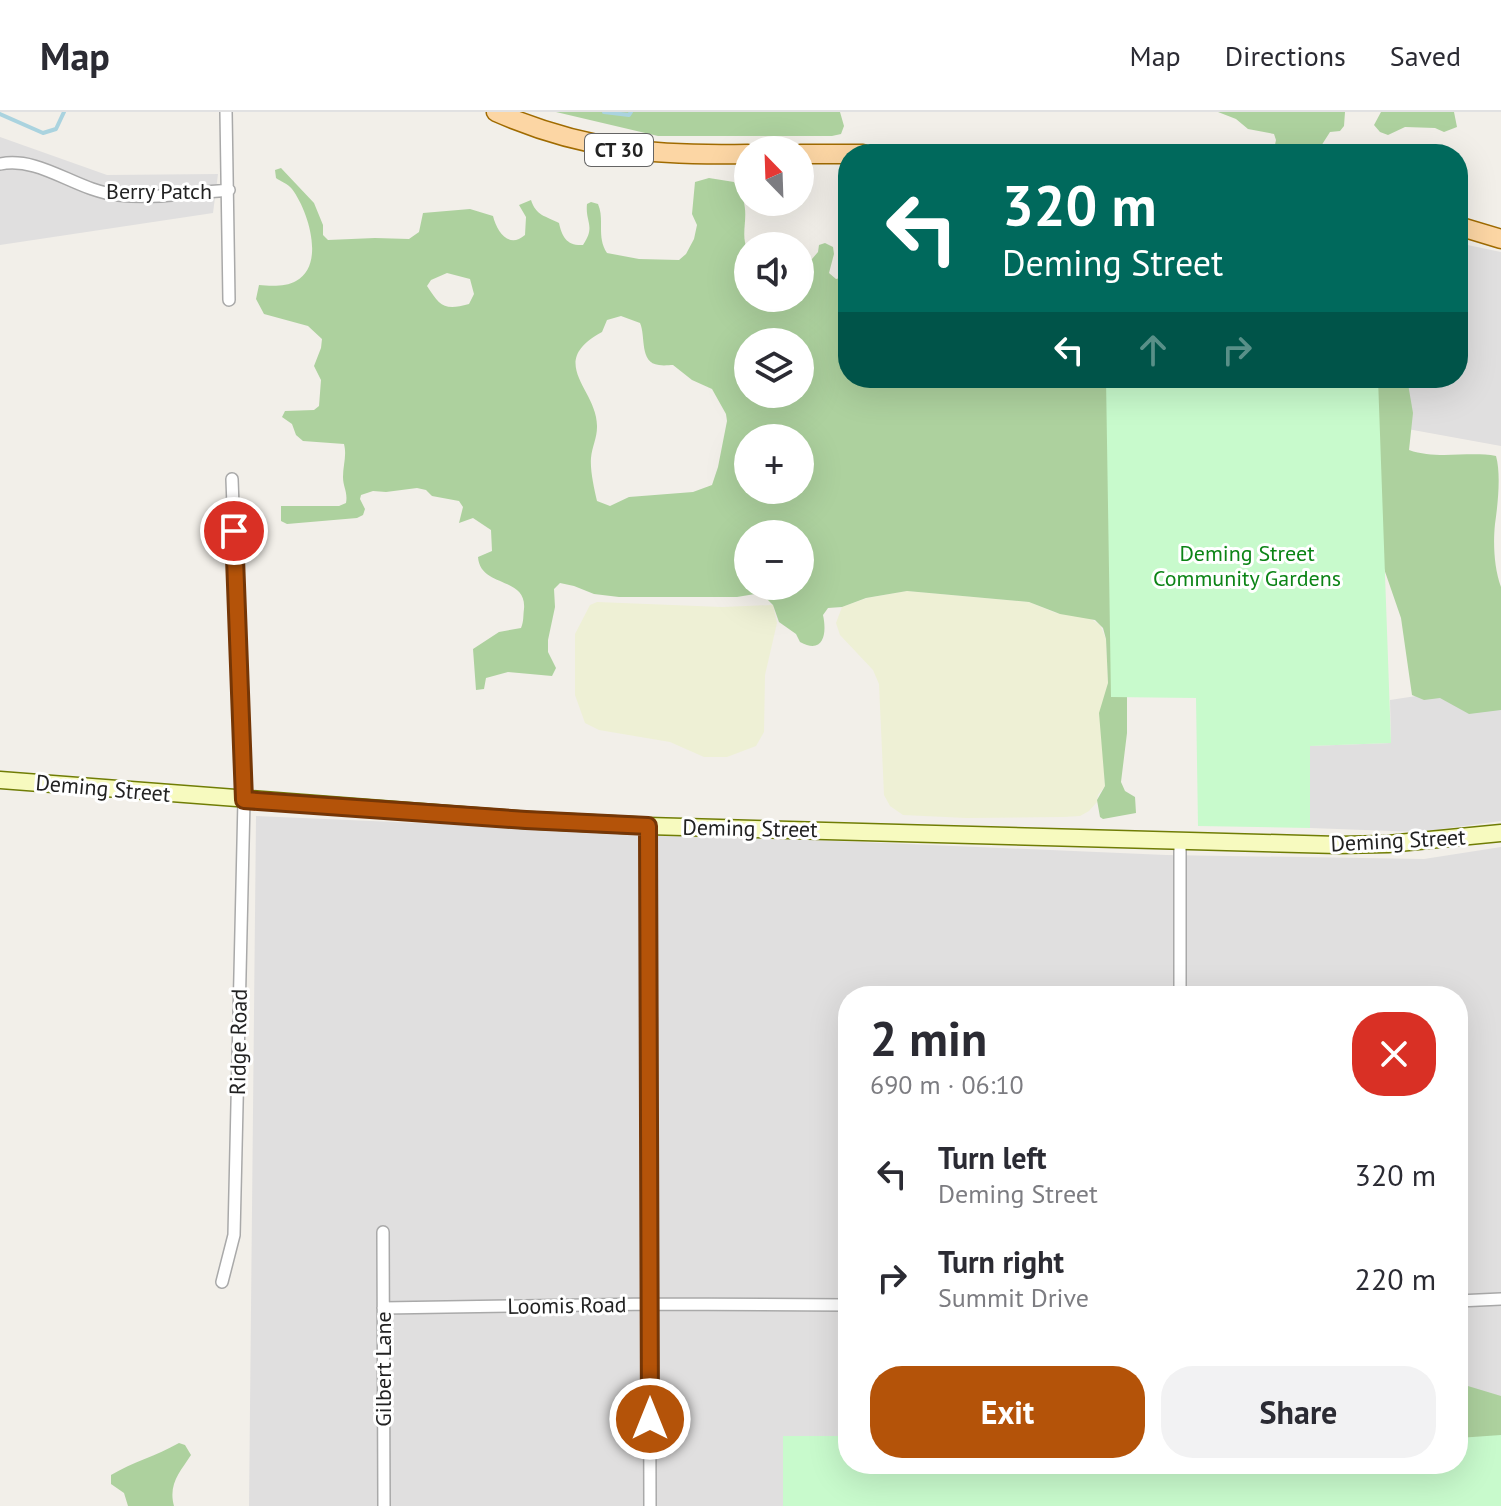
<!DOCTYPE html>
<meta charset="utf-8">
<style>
body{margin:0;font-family:"PT Sans",sans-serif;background:#f2f2f3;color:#2b2b33;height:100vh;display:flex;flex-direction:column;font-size:30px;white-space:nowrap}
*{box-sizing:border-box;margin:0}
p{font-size:26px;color:#7c7c81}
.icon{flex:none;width:44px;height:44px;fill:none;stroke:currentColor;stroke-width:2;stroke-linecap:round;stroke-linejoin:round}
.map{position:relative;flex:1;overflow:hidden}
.side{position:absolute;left:838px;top:874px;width:630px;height:488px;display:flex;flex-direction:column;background:#fff;border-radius:32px;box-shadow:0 8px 32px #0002}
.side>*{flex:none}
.top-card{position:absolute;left:838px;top:32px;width:630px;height:244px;border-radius:32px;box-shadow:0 8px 32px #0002;background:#00695c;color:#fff;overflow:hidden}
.needle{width:52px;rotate:337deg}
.fabs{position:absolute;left:734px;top:24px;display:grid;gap:16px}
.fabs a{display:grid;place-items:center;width:80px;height:80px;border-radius:50%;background:#fff;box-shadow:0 8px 32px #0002;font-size:40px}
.pin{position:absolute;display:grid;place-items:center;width:68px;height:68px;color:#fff;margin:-34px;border:4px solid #fff;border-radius:50%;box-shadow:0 2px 8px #0007}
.me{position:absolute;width:88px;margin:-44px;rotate:0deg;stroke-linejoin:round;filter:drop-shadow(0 0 6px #0008)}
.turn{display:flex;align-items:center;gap:28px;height:168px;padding:0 32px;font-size:36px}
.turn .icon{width:104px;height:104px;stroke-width:2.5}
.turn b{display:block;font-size:56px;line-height:68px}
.lanes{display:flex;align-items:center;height:76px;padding:0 32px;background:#0003;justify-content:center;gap:40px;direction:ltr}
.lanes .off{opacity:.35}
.round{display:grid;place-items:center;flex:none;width:84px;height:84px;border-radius:32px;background:#f2f2f3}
.summary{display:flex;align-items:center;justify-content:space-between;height:136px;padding:0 32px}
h1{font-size:48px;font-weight:700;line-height:60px}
.action{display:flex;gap:16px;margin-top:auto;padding:16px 32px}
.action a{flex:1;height:92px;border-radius:32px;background:#b45309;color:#fff;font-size:32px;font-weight:700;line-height:92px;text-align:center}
.action a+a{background:#f2f2f3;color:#2b2b33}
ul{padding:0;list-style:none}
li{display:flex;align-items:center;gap:24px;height:104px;padding:0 32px}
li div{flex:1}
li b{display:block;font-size:30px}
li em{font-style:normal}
header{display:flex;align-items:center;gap:48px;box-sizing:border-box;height:112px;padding:0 40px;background:#fff;border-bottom:2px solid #e1e1e2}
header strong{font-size:38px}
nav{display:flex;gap:44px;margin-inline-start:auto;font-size:28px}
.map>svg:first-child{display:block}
</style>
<header>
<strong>Map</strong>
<nav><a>Map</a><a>Directions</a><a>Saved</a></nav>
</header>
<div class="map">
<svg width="1501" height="1394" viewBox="0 0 1501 1394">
<rect width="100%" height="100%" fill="#f2efe9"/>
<path fill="#e0dfdf" d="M 0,25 L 107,63 L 218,62 L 213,101 L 0,133 Z
M 1458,131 L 1501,140 L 1501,334 L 1380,312 L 1378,266 L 1458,266 Z
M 1501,571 L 1501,709 L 1419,720 L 1310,716 L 1309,634 L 1391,631 L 1390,588 Z
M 256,704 L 1166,743 L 1424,747 L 1501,735 L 1501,1323 L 1458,1326 L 1458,884 L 848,884 L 848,1324 L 783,1324 L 783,1394 L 249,1394 Z"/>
<path fill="#eef0d5" d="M 907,479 L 1029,490 L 1056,501 L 1088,505 L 1100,513 L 1106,527 L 1108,571 L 1101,616 L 1105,674 L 1098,683 L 1097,690 L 1089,699 L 1080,704 L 1064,705 L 966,706 L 903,703 L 890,694 L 884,683 L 879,572 L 873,558 L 840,523 L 836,511 L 842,495 L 867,486 Z
M 597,490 L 722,495 L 773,493 L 777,511 L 765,563 L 764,620 L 756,634 L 727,645 L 704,645 L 670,630 L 599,618 L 585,611 L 575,583 L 575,522 L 590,493 Z"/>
<path fill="#add19e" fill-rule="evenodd" d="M 556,0 L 840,0 L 844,14 L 841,22 L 832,24 L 658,24 Z
M 1218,0 L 1345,0 L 1344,14 L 1340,19 L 1330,20 L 1316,42 L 1273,42 L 1276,28 L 1274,22 L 1248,17 L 1236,7 Z
M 1381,0 L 1454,0 L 1457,15 L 1444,20 L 1435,16 L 1405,15 L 1388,23 L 1380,20 L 1374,13 Z
M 281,56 L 314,91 L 323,113 L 323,123 L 328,128 L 375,126 L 409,127 L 419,120 L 423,101 L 470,97 L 493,104 C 497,120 509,137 525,123 L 526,105 L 519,93 L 531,88 C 536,104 546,104 559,111 C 562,125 567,134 583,133 C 596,114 585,110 587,92 L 591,90 L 598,92 C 605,108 596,124 607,141 L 639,147 L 679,148 L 686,142 L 694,127 L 697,113 L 692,102 L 695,70 L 709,66 L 734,70 C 756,100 737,117 748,139 L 748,186 L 800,186 L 800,151 L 812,147 L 818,140 L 819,133 L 825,131 L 833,135 L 834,142 L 829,161 L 836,167 L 848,164 L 848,266 L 1407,266 L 1413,301 L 1409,338 C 1437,348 1468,339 1496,344 C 1501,362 1498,391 1495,412 C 1493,431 1494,456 1501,475 L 1501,598 L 1469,602 L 1440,586 L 1424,588 L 1412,583 L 1401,506 L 1381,448 L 1127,579 L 1127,621 L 1121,670 L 1125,679 L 1135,685 L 1136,701 L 1103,707 L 1100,705 L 1097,688 L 1105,674 L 1099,601 L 1108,571 L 1106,527 L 1103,516 L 1095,508 L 1060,502 L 1029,490 L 907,479 L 866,486 L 842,495 L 828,496 L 823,503 C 827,521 824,543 800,530 L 796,522 L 779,510 L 773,493 L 761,481 L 737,485 L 619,485 L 594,482 L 574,474 L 560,471 L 554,477 L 555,495 L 548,528 L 548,540 L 556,556 L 552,564 L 508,560 L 486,566 L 484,577 L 476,578 L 473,537 L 499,520 L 521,516 C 524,509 523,504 524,497 C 527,464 480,476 478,445 L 492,439 L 491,418 L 473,406 L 459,411 L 463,395 L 459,389 L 432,384 L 426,378 L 417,376 L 386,380 L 373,379 L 361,383 L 360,387 L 365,397 L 363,403 L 357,406 L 287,412 L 281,409 L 281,394 L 339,394 L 346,391 C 348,380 343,375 343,365 C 343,353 347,344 344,332 L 303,329 L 296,323 L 292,312 L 282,305 L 285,299 L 314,298 L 319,294 L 321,268 L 314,254 L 321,236 L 322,227 L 308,214 L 264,202 L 256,187 L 259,173 C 270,174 286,175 296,169 C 326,153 308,98 292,77 C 288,72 280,69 276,66 L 275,58 ZM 447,161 L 470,167 L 474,182 L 469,192 C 444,199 440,194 427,174 L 431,168 ZM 621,204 L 640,211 C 646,224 639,251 659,253 C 664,254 669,253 673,253 L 692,268 L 712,277 L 726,302 L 727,309 L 718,355 L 712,373 L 693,380 L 629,385 L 610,394 L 597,389 C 594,376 590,358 591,346 C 592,335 597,326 597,315 C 598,277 545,251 602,220 L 607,208 ZM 748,230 L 800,230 L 800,282 L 748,282 ZM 748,326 L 800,326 L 800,378 L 748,378 ZM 748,422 L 800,422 L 800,474 L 748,474 Z
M 1458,1271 L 1501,1284 L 1501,1351 L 1458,1350 Z
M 179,1331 L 185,1333 L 191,1343 C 180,1360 168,1372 174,1394 L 128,1394 L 124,1381 L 111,1372 L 111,1363 C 133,1350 156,1344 179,1331 Z"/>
<path fill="#c8facc" d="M 1106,266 L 1378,266 L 1391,631 L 1310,634 L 1310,716 L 1198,714 L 1196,586 L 1111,585 Z
M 1501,1323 L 1501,1394 L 783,1394 L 783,1324 L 848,1324 L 848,1352 L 1458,1352 L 1458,1326 Z"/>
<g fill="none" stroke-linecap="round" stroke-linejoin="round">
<path stroke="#aad3df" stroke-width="4" d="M 604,0 L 629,3 L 631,0
M 0,2 L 43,21 L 56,17 L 64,0"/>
<defs>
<path id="street" d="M 226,0 L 229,188
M 0,52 C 41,44 76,79 118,83 C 154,87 192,81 229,78
M 648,714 L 650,1394
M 1180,729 L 1180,884
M 383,1120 L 384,1394
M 222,1170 L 234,1123 L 244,688 L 232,367
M 1458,1189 L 1501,1187
M 383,1196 L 650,1192 L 848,1193"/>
<path id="secondary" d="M 0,668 L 526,708 L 648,714 L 1338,733 L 1388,732 L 1501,721"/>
<path id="primary" d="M 496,0 C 583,38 655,44 748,42
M 800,42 L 863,42
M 1458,114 L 1501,127"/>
</defs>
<use href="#street" stroke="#a9a9a9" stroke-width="14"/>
<use href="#secondary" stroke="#707d05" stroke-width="19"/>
<use href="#primary" stroke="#a06b00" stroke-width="21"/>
<use href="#street" stroke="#fff" stroke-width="11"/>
<use href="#secondary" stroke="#f7fabf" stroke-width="16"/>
<use href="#primary" stroke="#fcd6a4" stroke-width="18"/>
</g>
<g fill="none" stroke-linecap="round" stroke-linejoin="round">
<defs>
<path id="route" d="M 234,419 L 244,688 L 526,708 L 648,714 L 650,1307"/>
</defs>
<use href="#route" stroke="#753606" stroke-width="20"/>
<use href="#route" stroke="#b45309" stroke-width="14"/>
</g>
<g text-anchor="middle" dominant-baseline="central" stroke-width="6" stroke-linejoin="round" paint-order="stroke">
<rect fill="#fff" stroke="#646464" stroke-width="2" x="585" y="22" width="68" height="32" rx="6"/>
<g font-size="20" font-weight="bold" fill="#222">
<text x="619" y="38">CT 30</text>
</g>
<g font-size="22" fill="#222" stroke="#fff">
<text x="159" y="79">Berry Patch</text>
<text transform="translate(103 676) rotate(5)">Deming Street</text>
<text transform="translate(750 716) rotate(1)">Deming Street</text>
<text transform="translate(1398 728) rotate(-3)">Deming Street</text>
<text transform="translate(238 930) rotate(-89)">Ridge Road</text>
<text transform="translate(567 1193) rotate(-1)">Loomis Road</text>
<text transform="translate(383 1257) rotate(-90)">Gilbert Lane</text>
</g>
<g font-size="22" fill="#0c8416" stroke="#fff">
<text x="1247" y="441">Deming Street<tspan x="1247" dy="25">Community Gardens</tspan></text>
</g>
</g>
</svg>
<div class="fabs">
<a><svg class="needle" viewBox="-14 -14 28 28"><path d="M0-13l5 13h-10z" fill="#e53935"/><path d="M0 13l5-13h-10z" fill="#7c7c81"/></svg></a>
<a><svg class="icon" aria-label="sound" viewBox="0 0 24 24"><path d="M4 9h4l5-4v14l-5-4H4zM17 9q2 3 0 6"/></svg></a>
<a><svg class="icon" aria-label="layers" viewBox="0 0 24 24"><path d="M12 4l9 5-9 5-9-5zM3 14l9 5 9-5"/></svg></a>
<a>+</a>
<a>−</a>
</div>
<div class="pin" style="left:234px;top:419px;background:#d93025"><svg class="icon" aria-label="arrive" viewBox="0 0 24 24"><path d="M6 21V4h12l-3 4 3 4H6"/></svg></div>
<svg class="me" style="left:650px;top:1307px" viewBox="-20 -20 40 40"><circle r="17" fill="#b45309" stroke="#fff" stroke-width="3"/><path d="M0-11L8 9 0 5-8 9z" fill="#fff"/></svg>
<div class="top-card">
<div class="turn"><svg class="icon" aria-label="left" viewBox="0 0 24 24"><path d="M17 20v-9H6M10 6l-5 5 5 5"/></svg><div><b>320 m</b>Deming Street</div></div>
<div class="lanes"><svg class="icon" aria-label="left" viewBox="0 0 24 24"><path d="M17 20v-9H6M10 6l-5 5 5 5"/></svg><svg class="icon off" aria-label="ahead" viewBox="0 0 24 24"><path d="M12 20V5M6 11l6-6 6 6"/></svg><svg class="icon off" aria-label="right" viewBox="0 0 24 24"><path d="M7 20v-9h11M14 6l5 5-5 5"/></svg></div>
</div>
<section class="side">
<div class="summary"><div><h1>2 min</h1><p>690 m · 06:10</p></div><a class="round" style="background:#d93025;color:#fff"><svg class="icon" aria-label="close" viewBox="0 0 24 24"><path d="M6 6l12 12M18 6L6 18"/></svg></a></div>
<ul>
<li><svg class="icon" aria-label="left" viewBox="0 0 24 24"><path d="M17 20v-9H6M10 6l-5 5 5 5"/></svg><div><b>Turn left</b><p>Deming Street</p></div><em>320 m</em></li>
<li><svg class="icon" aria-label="right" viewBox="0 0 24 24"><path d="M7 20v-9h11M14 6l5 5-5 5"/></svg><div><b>Turn right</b><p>Summit Drive</p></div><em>220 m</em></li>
</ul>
<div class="action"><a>Exit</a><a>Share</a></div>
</section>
</div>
